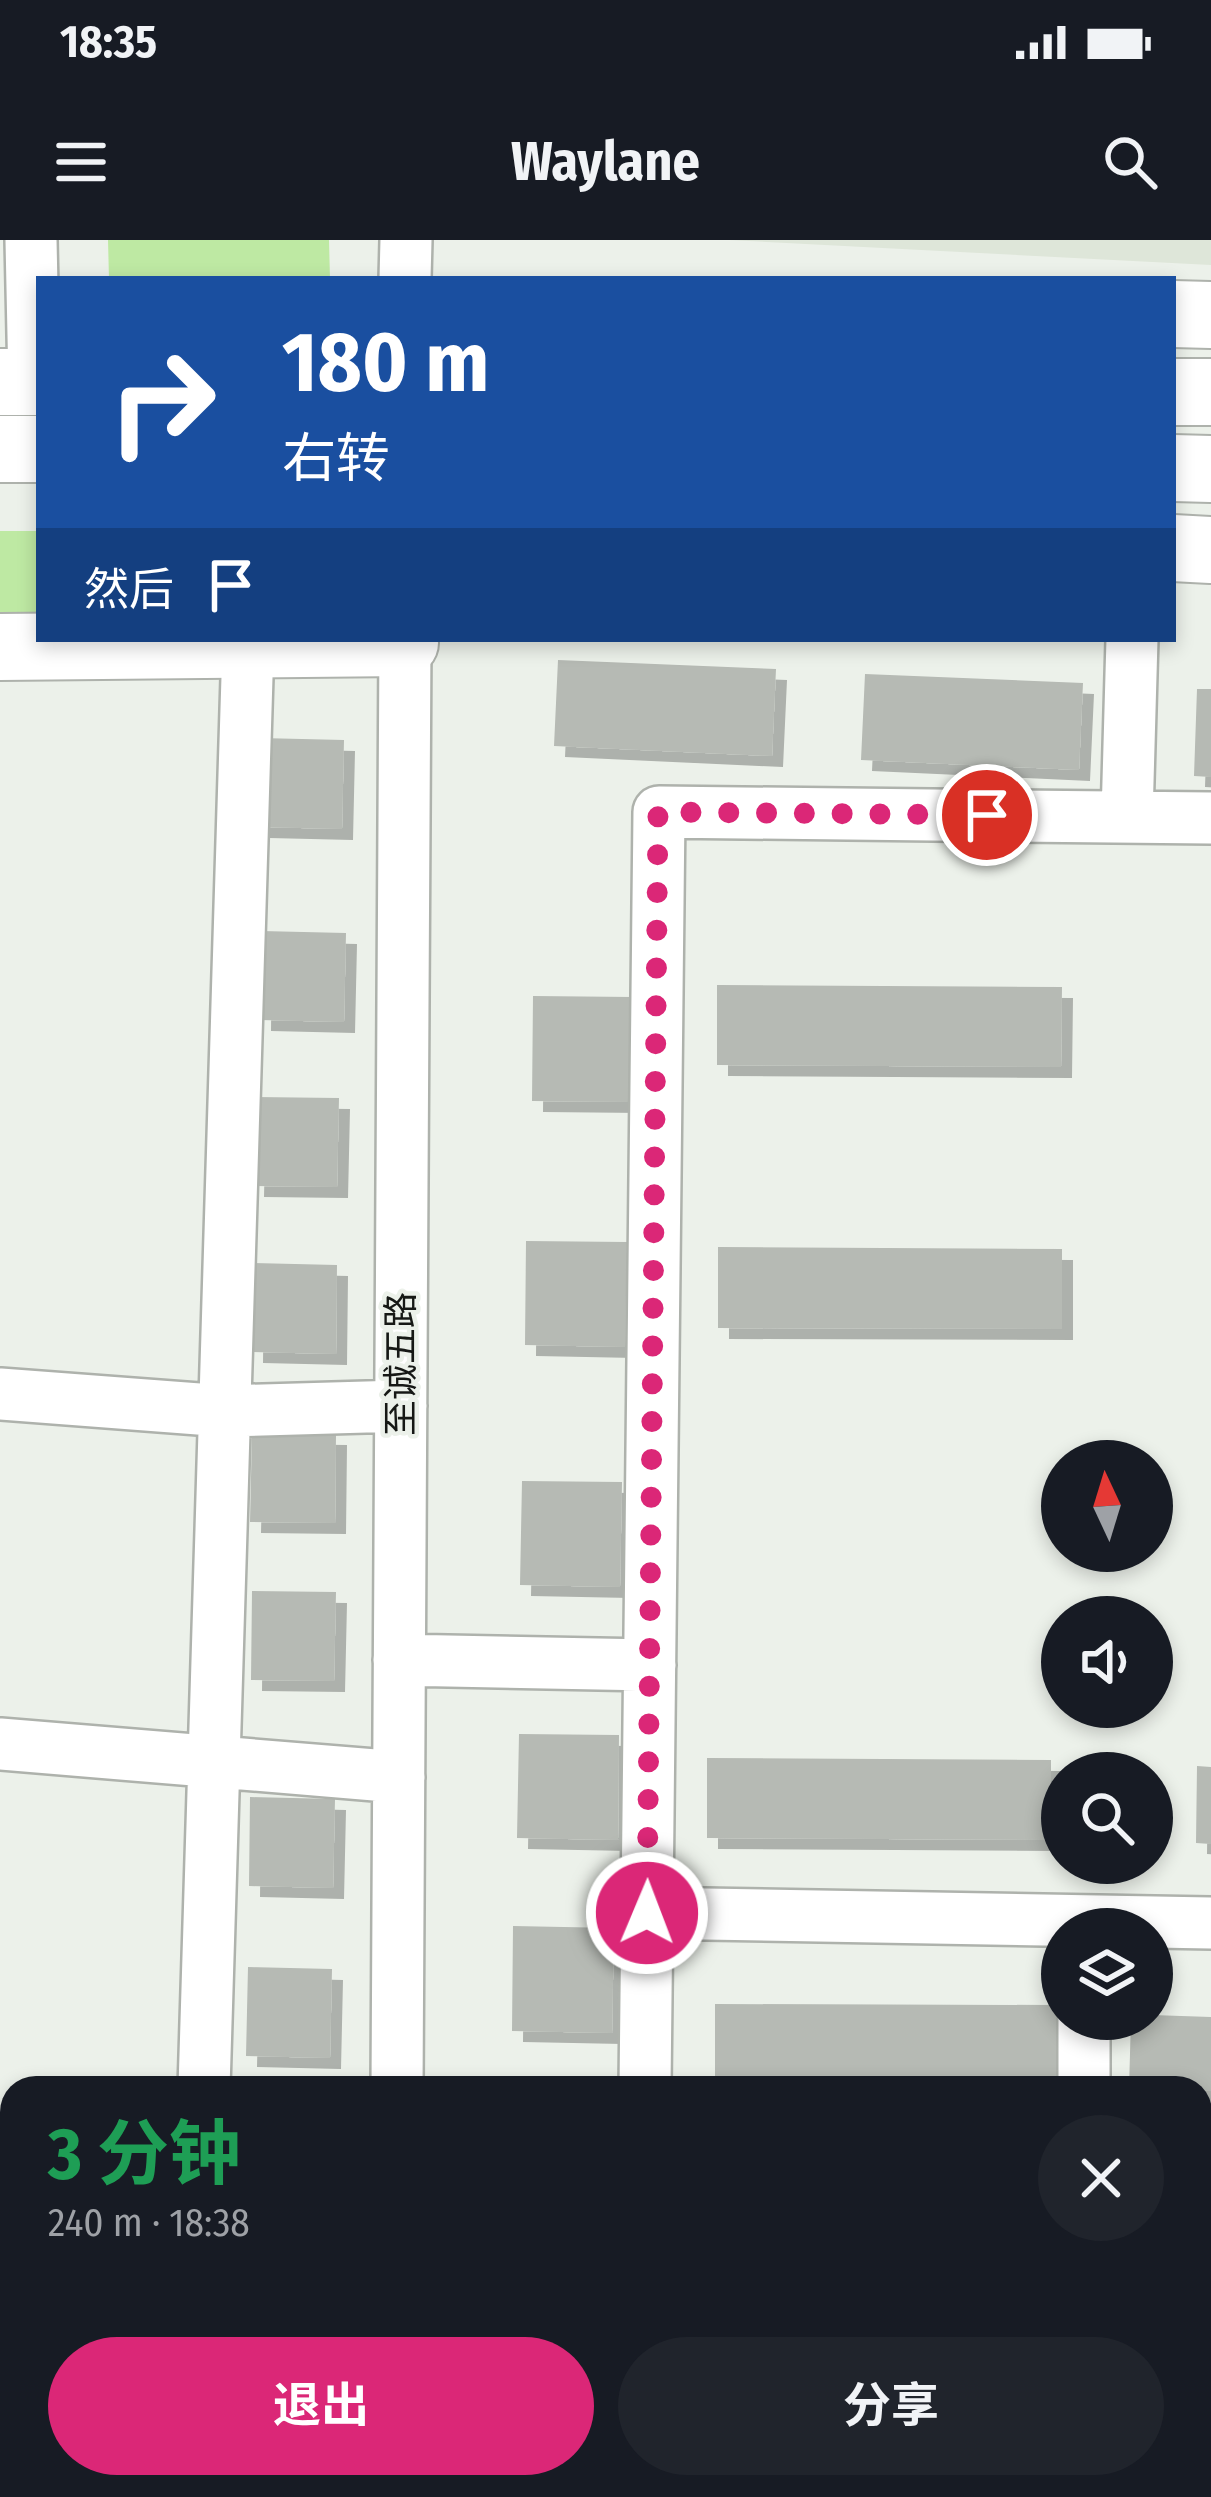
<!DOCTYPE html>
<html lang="zh">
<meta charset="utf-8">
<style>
body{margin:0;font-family:"Fira Sans Condensed","Noto Sans SC",sans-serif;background:#20242c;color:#f1f3f6;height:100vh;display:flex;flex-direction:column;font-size:45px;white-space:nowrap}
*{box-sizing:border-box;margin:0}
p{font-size:39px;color:#9ea1a6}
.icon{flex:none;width:66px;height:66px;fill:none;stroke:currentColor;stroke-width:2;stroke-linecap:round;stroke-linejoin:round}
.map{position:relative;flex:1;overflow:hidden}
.details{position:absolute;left:0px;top:1836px;width:1212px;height:423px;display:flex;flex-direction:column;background:#171b24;border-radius:36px 36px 0 0;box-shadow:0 6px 18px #0003}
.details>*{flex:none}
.guide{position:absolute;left:36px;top:36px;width:1140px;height:366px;border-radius:0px;box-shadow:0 6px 18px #0003;background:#1a4fa0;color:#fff;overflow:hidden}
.needle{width:78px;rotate:356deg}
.tools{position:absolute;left:1041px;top:1200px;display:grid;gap:24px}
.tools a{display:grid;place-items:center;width:132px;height:132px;border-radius:50%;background:#171b24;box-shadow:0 6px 18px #0003;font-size:60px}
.pin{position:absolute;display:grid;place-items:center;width:102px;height:102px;color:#fff;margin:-51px;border:6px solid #fff;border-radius:50%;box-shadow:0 3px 12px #0007}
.me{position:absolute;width:132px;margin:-66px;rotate:1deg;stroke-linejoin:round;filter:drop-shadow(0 0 9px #0008)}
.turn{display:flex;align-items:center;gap:42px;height:252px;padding:0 48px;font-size:54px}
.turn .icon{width:156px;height:156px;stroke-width:2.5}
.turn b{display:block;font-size:84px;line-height:102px}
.then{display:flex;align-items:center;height:114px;padding:0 48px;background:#0003;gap:24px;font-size:45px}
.round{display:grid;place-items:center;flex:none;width:126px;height:126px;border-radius:63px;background:#20242c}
.overview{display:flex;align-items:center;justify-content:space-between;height:204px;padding:0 48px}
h1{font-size:72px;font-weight:700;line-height:90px;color:#1e9e55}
.primary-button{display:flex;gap:24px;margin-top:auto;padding:24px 48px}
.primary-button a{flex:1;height:138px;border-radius:72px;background:#db2777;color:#fff;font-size:48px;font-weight:700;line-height:138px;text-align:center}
.primary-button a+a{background:#20242c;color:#f1f3f6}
.status{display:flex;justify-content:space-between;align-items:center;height:84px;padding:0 60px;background:#171b24;direction:ltr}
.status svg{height:33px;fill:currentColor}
header{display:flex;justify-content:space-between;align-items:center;height:156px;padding:0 48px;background:#171b24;font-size:54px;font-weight:700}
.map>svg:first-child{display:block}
</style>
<div class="status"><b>18:35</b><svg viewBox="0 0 49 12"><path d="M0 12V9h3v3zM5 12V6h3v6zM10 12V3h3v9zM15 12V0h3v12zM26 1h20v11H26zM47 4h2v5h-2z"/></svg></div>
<header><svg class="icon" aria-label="menu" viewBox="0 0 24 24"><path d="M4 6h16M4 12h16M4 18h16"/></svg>Waylane<svg class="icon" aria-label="search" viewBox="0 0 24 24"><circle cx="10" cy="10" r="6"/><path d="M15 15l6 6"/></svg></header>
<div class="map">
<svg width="1211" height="2257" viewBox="0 0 1211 2257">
<defs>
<filter id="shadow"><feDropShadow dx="11" dy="11" stdDeviation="0" flood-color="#0004"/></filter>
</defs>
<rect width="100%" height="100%" fill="#ecf1ea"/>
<path fill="#dee6d9" d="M 729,0 L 1211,0 L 1211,25 Z"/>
<path fill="#bee9a3" d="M 108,0 L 329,0 L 330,39 L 109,39 Z
M 0,291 L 39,291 L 39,396 L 0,396 Z"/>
<path fill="#b6bab4" filter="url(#shadow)" d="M 558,420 L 776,429 L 772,516 L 554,506 Z
M 865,434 L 1083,443 L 1079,530 L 861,520 Z
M 1197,449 L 1211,449 L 1211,537 L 1194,536 Z
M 260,498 L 344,500 L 342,589 L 258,587 Z
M 261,691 L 346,693 L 344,782 L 260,780 Z
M 717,745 L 1062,747 L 1061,827 L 717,825 Z
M 533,756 L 633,757 L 632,862 L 532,861 Z
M 255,857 L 339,858 L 337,947 L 253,946 Z
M 526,1001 L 627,1002 L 625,1107 L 525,1105 Z
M 718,1007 L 1062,1009 L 1062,1089 L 718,1088 Z
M 253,1023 L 337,1025 L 336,1114 L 252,1112 Z
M 252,1193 L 336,1194 L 335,1283 L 250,1282 Z
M 522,1241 L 622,1242 L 620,1347 L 520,1345 Z
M 252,1351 L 336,1352 L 334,1441 L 251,1440 Z
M 519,1494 L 619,1495 L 618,1600 L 517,1598 Z
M 707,1518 L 1051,1520 L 1051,1600 L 707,1598 Z
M 1197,1526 L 1211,1527 L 1211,1604 L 1196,1603 Z
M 250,1557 L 335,1559 L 333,1648 L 249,1646 Z
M 513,1686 L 614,1688 L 612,1793 L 512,1791 Z
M 248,1727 L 332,1729 L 330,1818 L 246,1816 Z
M 715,1764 L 1059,1765 L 1059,1846 L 715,1844 Z
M 1152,1775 L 1211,1777 L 1211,1851 L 1129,1848 L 1131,1779 Z
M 1200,1971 L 1211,1971 L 1211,2060 L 1200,2060 Z
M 1200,2157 L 1211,2157 L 1211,2246 L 1200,2246 Z
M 507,2247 L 608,2247 L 608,2257 L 507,2257 Z"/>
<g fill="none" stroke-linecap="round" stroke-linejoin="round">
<defs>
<path id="minor" d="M 31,0 L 34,142
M 405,39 L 406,0
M 1127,577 L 1132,399
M 0,1154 L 225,1171 L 401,1166
M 399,1420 L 650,1425
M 0,1504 L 399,1537
M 647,1673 L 1211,1683
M 204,1848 L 248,404
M 397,1848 L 405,399
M 645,1848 L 659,572 L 1211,578
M 1084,1848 L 1084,1779
M 1200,1922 L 1211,1923
M 0,1929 L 12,1931
M 196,2257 L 196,2247
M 394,2257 L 394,2247
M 641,2257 L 641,2247"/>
<path id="major" d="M 1173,74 L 1211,75
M 0,142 L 39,142
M 1173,152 L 1211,152
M 0,209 L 39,209
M 1173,228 L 1211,229
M 1173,308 L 1211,310
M 0,407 L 405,403"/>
</defs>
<use href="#minor" stroke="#aeb2ac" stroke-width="56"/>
<use href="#major" stroke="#aeb2ac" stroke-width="70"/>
<use href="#minor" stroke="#fff" stroke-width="51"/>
<use href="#major" stroke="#fff" stroke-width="66"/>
</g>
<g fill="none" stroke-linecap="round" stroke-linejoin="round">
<path stroke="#db2777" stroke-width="21" stroke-dasharray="0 37.8" d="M 647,1673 L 658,572 L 987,575"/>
</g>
<g text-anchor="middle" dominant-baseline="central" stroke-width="9" stroke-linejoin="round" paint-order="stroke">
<g font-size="36" fill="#161815" stroke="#ecf1ea">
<text transform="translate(401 1124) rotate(-90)">至诚五路</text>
</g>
</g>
</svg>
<div class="tools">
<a><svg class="needle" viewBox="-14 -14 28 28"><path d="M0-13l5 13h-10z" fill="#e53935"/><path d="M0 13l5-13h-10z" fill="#9ea1a6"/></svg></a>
<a><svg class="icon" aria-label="sound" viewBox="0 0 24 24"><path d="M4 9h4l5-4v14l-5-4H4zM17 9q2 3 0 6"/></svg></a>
<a><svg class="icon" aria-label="search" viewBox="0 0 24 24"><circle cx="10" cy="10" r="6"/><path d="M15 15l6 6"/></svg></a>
<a><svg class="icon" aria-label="layers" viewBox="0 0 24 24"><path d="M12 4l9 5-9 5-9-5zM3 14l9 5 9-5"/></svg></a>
</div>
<div class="pin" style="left:987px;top:575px;background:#d93025"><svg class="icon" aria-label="arrive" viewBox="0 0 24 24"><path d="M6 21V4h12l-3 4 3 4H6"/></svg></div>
<svg class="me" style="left:647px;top:1673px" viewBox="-20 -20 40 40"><circle r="17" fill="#db2777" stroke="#fff" stroke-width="3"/><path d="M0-11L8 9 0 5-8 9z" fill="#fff"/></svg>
<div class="guide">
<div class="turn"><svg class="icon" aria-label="right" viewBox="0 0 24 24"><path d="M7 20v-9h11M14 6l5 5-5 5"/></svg><div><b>180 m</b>右转</div></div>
<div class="then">然后<svg class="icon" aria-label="arrive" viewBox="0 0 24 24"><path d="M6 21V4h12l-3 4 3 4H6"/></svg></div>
</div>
<section class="details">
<div class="overview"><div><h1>3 分钟</h1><p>240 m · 18:38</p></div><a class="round"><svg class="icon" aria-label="close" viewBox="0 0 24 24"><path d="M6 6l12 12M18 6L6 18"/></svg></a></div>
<div class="primary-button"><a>退出</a><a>分享</a></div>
</section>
</div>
